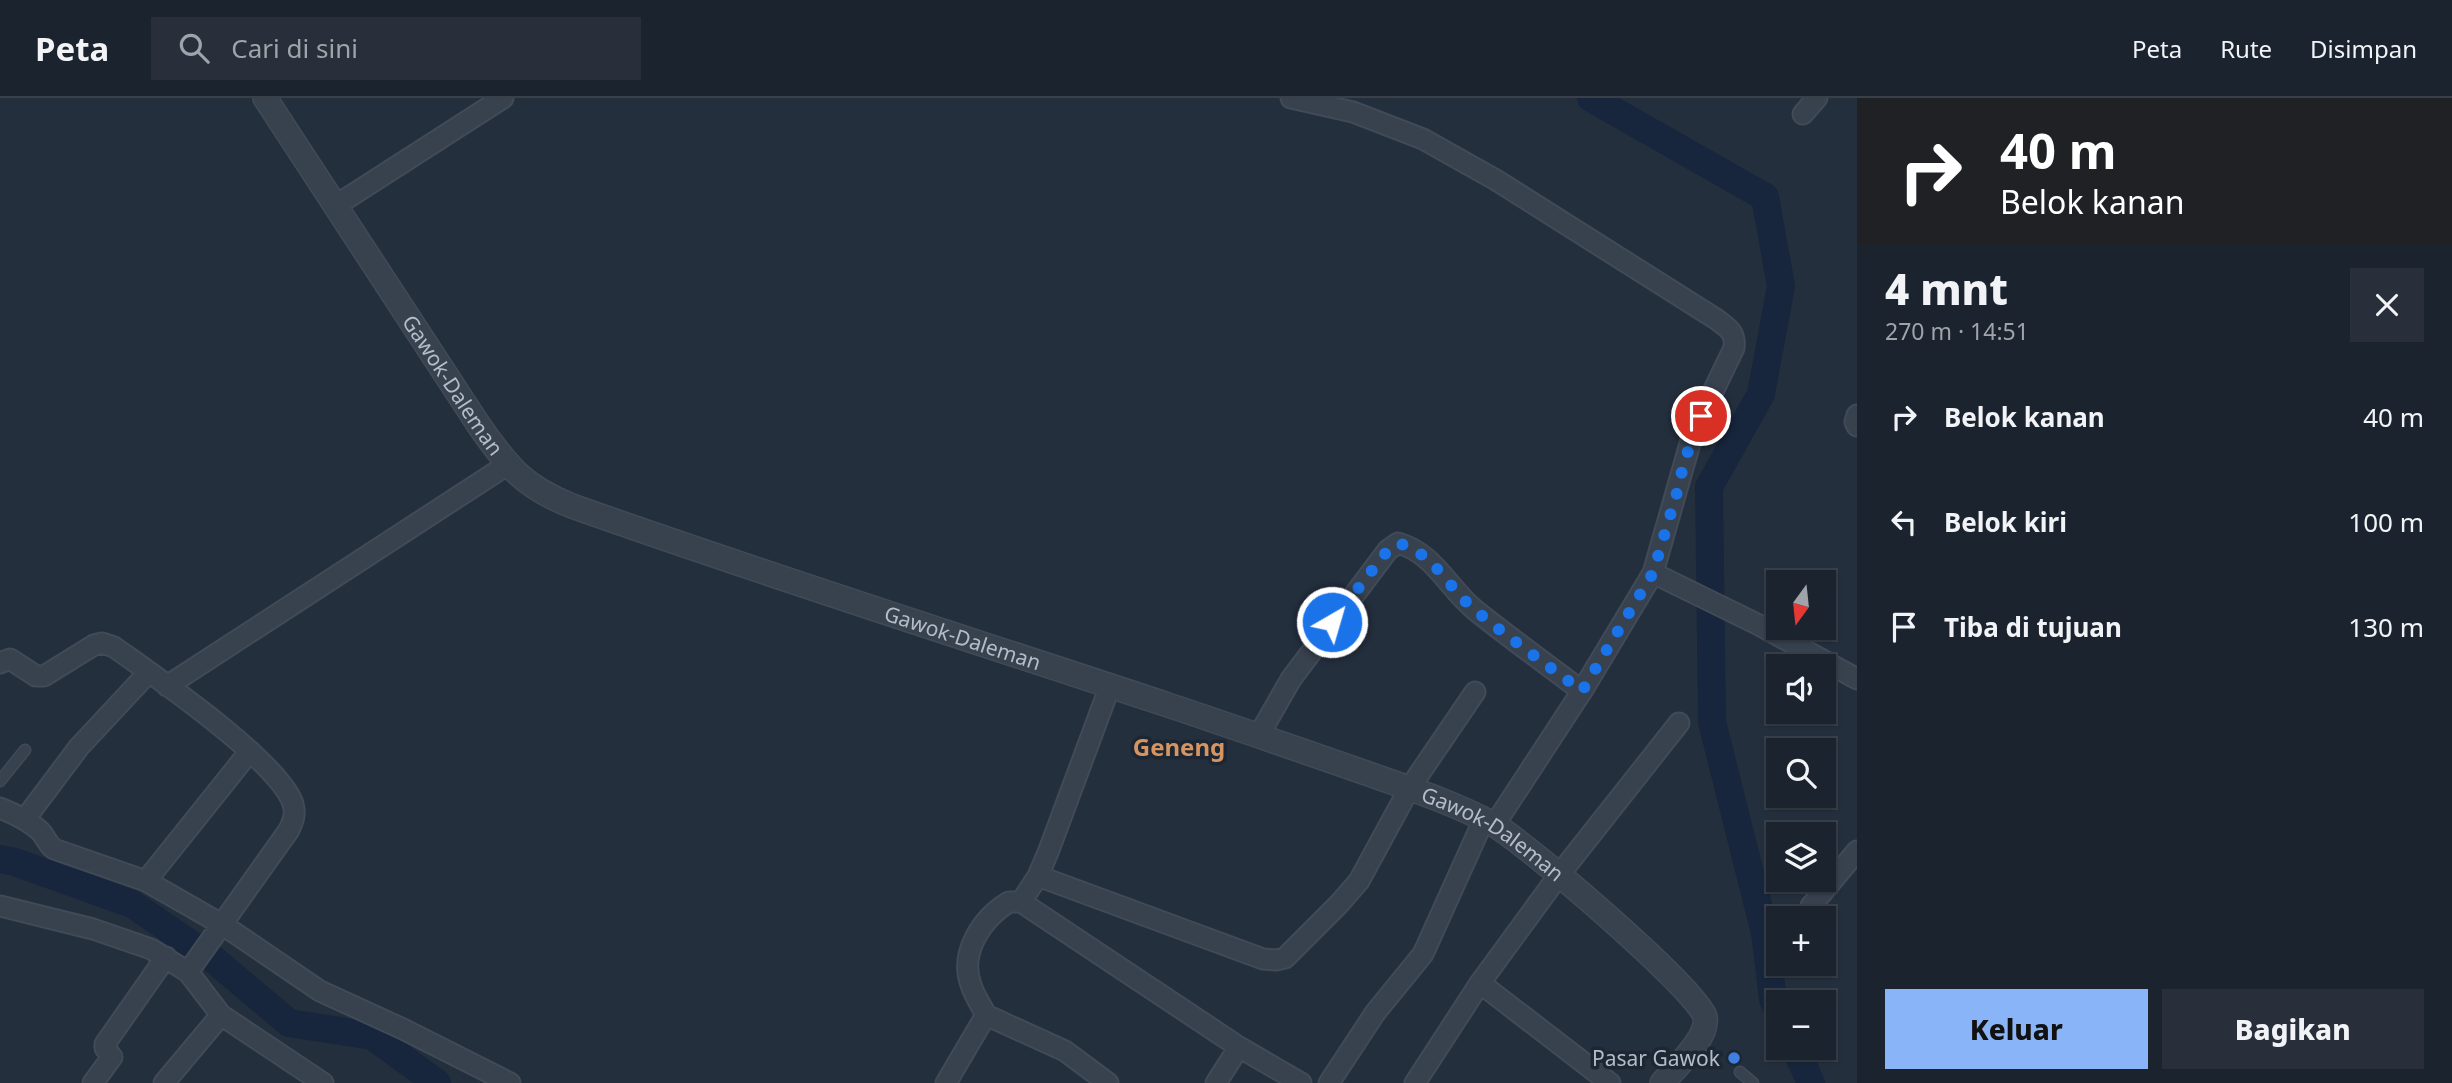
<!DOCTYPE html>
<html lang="id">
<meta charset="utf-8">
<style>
body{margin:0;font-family:"Noto Sans",sans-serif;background:#282f3a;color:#f1f3f6;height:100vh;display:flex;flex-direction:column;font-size:26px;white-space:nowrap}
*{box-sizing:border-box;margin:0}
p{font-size:23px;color:#a0a4aa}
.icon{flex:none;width:38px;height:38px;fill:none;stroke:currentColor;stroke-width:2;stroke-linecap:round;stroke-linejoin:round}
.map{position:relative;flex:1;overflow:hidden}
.drawer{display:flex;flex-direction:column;background:#1b232e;width:595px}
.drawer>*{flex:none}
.top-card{background:#202124;color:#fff;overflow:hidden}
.needle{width:46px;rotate:195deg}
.buttons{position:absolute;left:1766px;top:472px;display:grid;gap:14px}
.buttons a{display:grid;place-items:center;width:70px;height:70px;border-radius:0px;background:#1b232e;box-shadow:0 2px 5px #0004,0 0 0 2px #39404a;font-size:35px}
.pin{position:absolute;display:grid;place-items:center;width:60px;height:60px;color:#fff;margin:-30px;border:4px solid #fff;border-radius:50%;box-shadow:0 2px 7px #0007}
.me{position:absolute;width:77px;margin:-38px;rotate:38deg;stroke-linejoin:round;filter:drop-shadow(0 0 5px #0008)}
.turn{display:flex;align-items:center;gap:24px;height:147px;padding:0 28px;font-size:32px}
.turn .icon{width:91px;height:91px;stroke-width:2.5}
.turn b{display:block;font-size:49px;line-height:60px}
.round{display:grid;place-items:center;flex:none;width:74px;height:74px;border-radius:0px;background:#282f3a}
.overview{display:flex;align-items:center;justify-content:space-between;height:119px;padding:0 28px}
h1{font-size:42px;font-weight:800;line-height:52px}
.cta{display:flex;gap:14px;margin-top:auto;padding:14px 28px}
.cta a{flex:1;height:80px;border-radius:0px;background:#8ab4f8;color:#111;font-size:28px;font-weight:800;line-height:80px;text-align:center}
.cta a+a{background:#282f3a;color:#f1f3f6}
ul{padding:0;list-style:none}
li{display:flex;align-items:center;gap:21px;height:105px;padding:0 28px}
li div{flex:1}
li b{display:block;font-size:26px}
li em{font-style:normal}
header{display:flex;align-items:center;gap:42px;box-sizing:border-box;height:98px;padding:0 35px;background:#1b232e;border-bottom:2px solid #39404a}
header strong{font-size:33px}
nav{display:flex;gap:38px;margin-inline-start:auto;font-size:24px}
.search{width:490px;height:63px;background:#282f3a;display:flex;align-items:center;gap:18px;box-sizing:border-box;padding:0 24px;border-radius:0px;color:#a0a4aa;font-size:26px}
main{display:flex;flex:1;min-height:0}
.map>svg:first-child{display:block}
</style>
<header>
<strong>Peta</strong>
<div class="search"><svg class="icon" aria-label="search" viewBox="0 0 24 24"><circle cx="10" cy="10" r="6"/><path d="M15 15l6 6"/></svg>Cari di sini</div>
<nav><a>Peta</a><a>Rute</a><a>Disimpan</a></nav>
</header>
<main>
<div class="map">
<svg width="1857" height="985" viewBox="0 0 1857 985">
<rect width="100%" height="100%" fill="#242f3e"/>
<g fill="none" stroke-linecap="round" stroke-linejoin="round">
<path stroke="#17263c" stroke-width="28" d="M 1591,0 L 1765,99 L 1781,188 L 1761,296 L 1709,389 L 1712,624 L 1765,835 L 1773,901 L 1778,912
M 0,761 L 15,764 L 132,806 L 213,861 L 289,925 L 372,938 L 437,985
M 1795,950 L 1811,985"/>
<defs>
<path id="service" d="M 0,683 L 25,652
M 1740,974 L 1753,985"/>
<path id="minor" d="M 1291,0 L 1353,14 L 1423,41 L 1496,82 L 1716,221 C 1728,230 1736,234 1734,250 L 1693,335 L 1653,475 L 1582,593 L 1495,726
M 1803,16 L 1817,0
M 335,108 L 503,0
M 1857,317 L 1855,324 L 1857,328
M 1653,475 L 1759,527 L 1857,581
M 0,565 L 10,561 L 36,578 L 44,578 L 94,547 L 102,545 L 114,549 C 153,577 280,664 293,706 C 296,717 293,723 289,732 L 188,874
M 167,588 L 507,367
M 1259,637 L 1291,581 L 1388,452 L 1398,445 C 1434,455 1448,490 1475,512 C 1510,540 1546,566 1582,593
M 0,710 C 15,716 28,722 40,733 C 46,739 47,746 54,751 L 146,783 L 223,827 L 320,893 L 403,931 L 510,985
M 25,721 L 79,649 L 149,574
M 1038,778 L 1263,861 L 1276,862 L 1285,860 L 1339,806 L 1359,783 L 1409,691 L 1475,594
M 146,783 L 250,653
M 1021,804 L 1038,778 L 1049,752 L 1110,588
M 0,808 L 93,831 L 151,851 L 188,874 L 221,917 L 323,985
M 1811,808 L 1857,753
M 1480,885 L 1610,985
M 986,917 C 981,907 974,897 971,887 C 959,855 982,820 1009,804 L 1021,804 L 1239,949 L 1301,985
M 93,985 L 112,959 L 105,950 L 105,946 L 166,859
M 164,985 L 221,917
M 946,985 L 986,917 L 1065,953 L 1108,985
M 1216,985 L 1239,949
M 1329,985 L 1375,915 L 1423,856 L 1484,721
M 1415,985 L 1480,885 L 1559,777 L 1679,625"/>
<g id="tertiary">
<path id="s1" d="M 265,0 L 480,329 C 508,369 524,389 572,408 C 769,478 969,541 1168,607 C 1234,629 1300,652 1366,675 C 1408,690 1452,704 1491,725 C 1522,741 1699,893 1705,919 C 1709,940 1675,970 1662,985"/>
</g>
</defs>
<use href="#service" stroke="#414a57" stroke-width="13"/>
<use href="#minor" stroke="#414a57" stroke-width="23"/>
<use href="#tertiary" stroke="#414a57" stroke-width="26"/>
<use href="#service" stroke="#38414e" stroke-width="10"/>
<use href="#minor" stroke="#38414e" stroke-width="19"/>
<use href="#tertiary" stroke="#38414e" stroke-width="23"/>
</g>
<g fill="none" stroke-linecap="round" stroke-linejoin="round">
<path stroke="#1a73e8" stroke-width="12" stroke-dasharray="0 21.6" d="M 1332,524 L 1388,452 L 1398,445 C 1434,455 1448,490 1475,512 C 1509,540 1546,566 1582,593 L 1653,475 L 1678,391 L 1684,364 L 1701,318"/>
</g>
<circle fill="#3f7fe0" stroke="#1d2633" stroke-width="2.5" cx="1734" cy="960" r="7"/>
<g text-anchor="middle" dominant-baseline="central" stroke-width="7" stroke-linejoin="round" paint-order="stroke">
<g font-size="21" fill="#b4bcc9" stroke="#1d2633">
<text stroke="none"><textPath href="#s1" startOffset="343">Gawok-Daleman</textPath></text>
<text stroke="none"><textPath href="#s1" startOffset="929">Gawok-Daleman</textPath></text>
<text stroke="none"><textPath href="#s1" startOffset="1496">Gawok-Daleman</textPath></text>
</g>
<g font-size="21" fill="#b4bcc9" stroke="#1d2633" text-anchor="end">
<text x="1720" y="960">Pasar Gawok</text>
</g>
<g font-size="24" font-weight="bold" fill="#d59563" stroke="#1d2633">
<text x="1179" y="648">Geneng</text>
</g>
</g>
</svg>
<div class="buttons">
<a><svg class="needle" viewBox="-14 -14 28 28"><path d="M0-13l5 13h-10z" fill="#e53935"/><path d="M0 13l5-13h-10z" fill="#a0a4aa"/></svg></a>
<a><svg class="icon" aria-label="sound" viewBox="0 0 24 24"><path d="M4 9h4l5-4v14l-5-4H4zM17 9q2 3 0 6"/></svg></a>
<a><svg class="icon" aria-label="search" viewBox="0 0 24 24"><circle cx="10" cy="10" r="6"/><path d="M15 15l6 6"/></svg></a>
<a><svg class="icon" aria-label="layers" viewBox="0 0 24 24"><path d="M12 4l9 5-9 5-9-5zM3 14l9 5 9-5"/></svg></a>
<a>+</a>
<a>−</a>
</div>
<div class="pin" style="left:1701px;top:318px;background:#d93025"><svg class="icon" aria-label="arrive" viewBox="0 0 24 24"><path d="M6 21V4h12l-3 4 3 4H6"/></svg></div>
<svg class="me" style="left:1332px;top:524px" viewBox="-20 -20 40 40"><circle r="17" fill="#1a73e8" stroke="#fff" stroke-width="3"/><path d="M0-11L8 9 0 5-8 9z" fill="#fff"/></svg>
</div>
<section class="drawer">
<div class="top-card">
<div class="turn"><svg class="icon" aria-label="right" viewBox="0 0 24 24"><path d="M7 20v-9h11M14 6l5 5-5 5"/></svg><div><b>40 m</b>Belok kanan</div></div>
</div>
<div class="overview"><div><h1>4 mnt</h1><p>270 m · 14:51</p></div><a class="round"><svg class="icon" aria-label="close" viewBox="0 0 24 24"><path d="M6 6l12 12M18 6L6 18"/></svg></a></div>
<ul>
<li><svg class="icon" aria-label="right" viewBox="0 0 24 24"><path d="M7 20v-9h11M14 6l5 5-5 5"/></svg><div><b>Belok kanan</b></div><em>40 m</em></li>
<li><svg class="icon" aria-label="left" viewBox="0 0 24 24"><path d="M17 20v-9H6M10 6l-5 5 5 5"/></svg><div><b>Belok kiri</b></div><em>100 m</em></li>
<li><svg class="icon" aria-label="arrive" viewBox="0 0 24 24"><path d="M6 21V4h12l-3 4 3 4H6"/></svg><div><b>Tiba di tujuan</b></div><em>130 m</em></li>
</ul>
<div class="cta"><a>Keluar</a><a>Bagikan</a></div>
</section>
</main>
